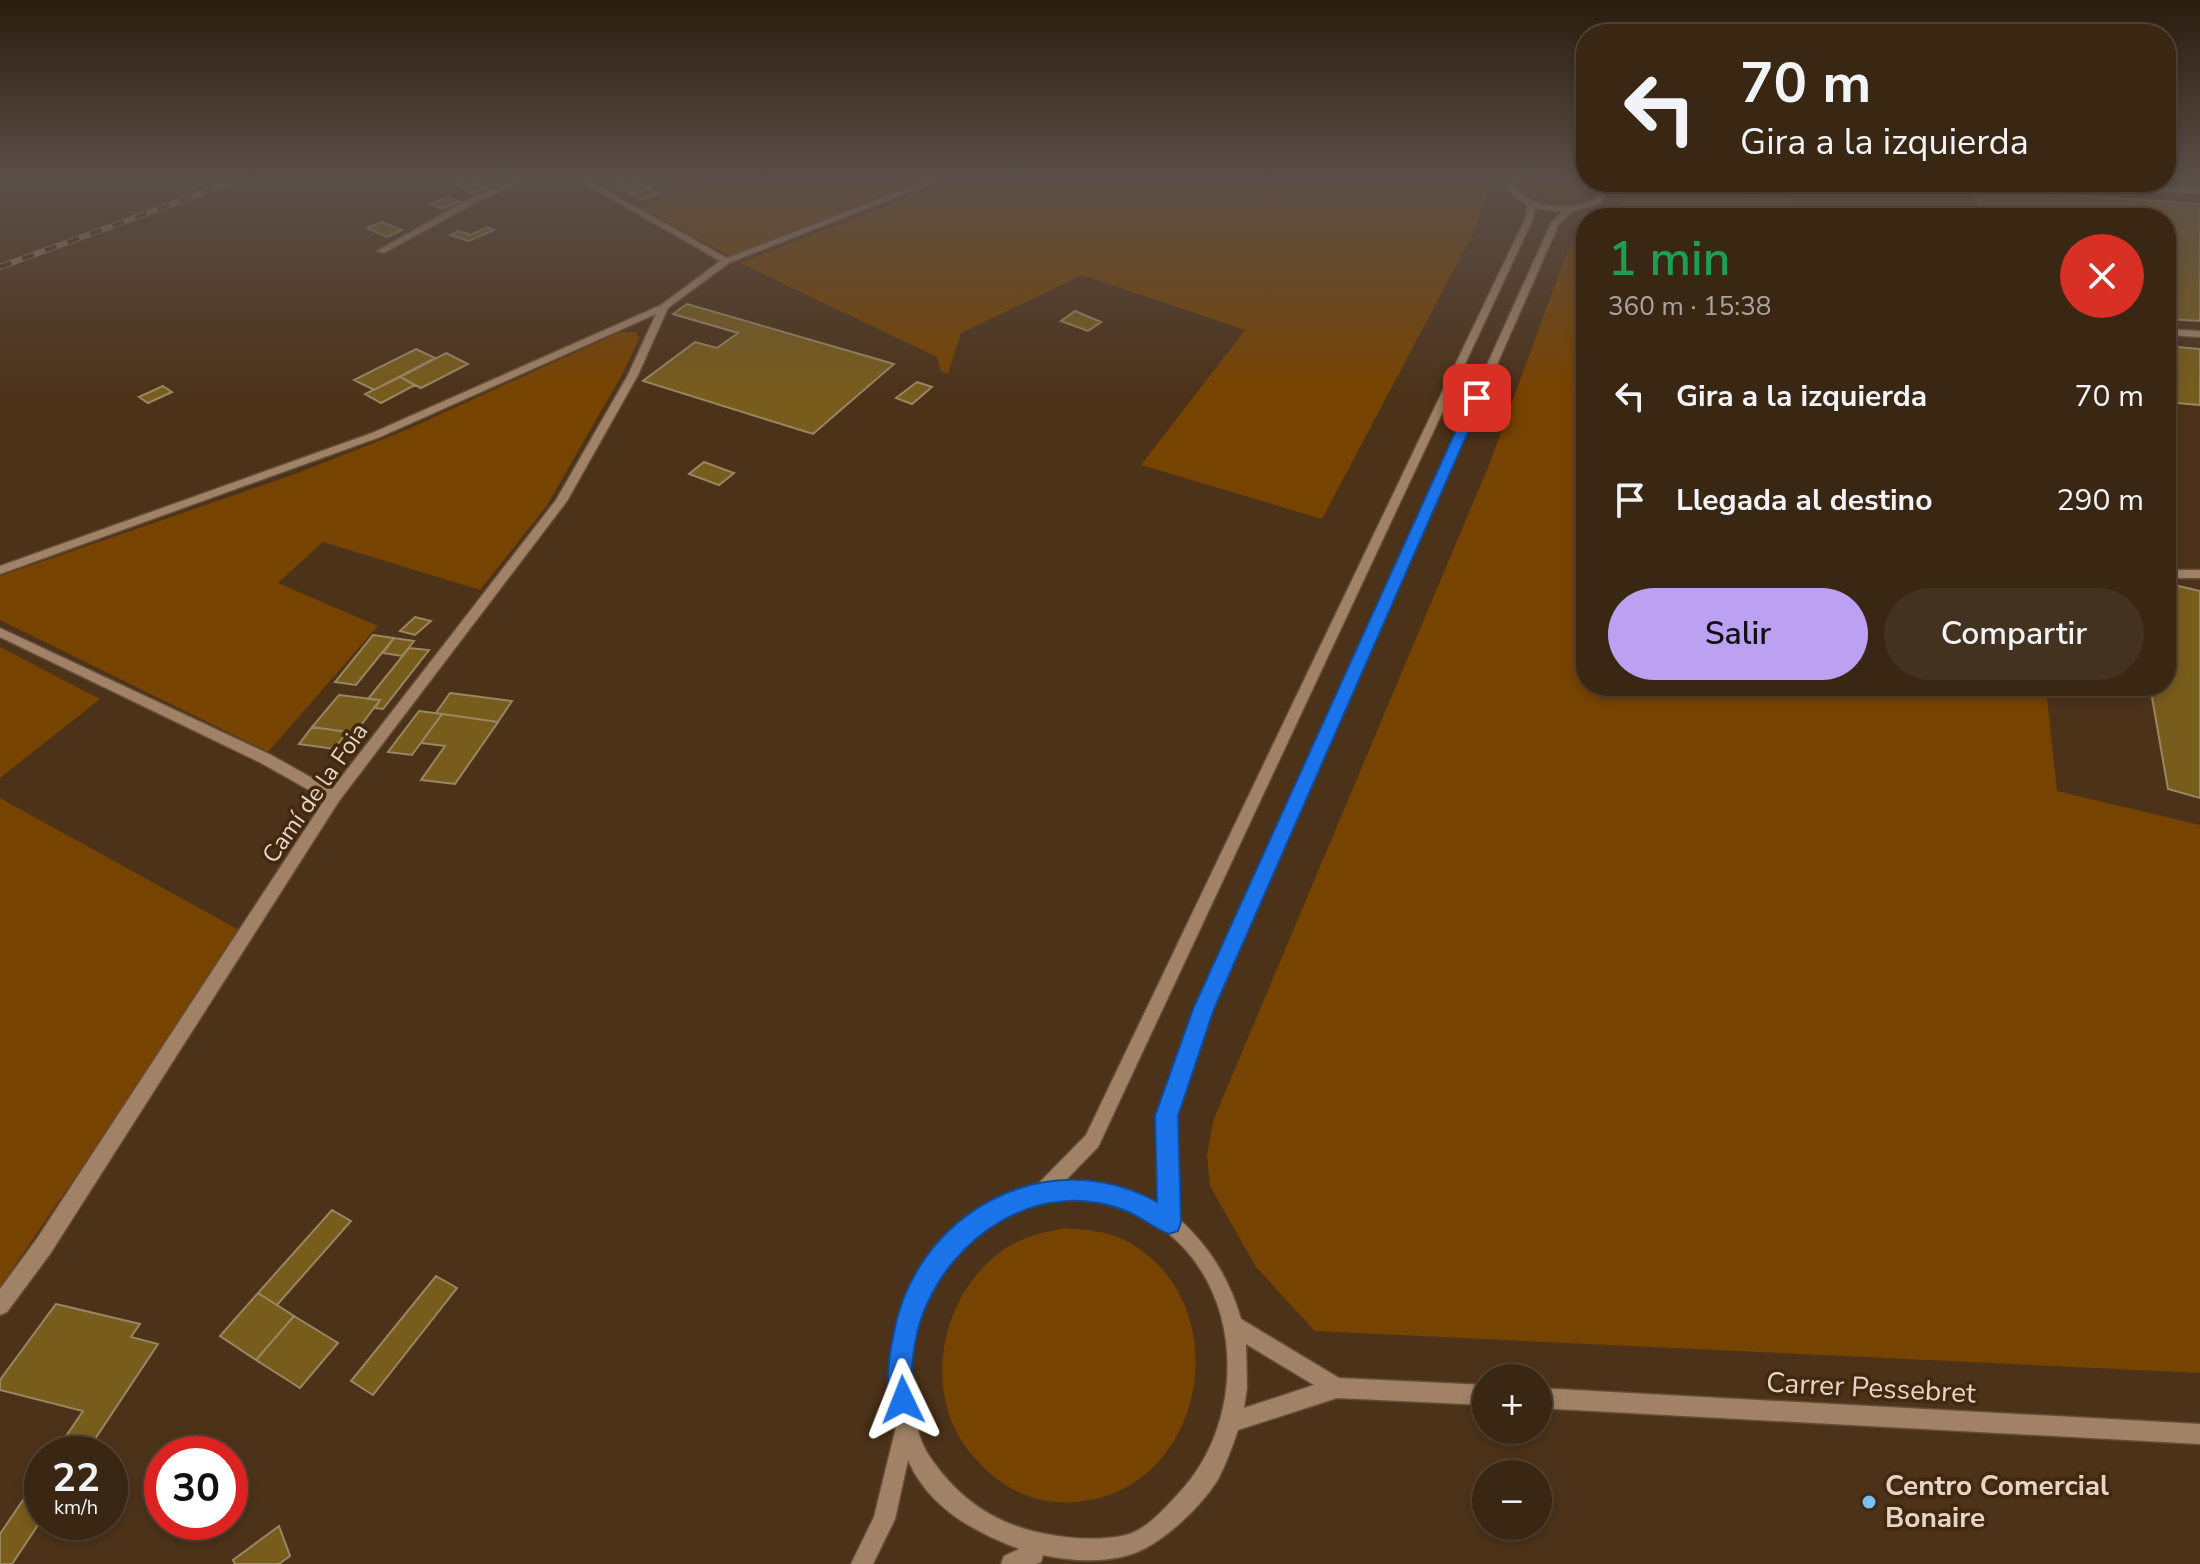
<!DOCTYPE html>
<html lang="es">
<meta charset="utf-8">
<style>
body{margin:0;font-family:"Nunito Sans",sans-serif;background:#443221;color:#f1f3f6;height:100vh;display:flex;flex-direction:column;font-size:30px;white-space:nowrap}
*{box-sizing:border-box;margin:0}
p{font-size:26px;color:#aba5a0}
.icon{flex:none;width:44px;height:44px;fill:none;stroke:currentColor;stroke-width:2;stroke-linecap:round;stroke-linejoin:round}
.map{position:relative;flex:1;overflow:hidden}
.details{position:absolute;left:1576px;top:208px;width:600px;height:488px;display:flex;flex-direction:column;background:#392613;border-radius:32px;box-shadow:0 4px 12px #0003,0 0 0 2px #534333}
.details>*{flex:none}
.top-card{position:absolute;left:1576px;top:24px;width:600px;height:168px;border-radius:32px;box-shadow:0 4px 12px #0003,0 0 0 2px #534333;background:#392613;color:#f1f3f6;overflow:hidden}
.fabs{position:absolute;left:1472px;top:1364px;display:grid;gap:16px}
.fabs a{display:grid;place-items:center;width:80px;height:80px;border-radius:50%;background:#392613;box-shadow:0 4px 12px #0003,0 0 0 2px #534333;font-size:40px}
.speed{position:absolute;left:24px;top:1436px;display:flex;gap:16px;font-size:40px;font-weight:700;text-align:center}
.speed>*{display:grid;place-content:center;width:104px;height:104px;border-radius:50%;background:#392613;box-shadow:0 4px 12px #0003,0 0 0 2px #534333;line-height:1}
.speed small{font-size:20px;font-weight:400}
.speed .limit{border:12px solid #d22;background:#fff;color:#111}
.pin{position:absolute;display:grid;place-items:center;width:68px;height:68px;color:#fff;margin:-34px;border-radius:16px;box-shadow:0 4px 12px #0006}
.me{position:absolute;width:88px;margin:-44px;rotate:358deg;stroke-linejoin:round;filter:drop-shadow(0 0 6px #0008)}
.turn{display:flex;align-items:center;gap:28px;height:168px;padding:0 32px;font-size:36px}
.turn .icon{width:104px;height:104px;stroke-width:2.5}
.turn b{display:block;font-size:56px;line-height:68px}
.round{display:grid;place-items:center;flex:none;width:84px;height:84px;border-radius:42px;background:#443221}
.overview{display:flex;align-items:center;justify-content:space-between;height:136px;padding:0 32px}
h1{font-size:48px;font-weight:600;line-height:60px;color:#1e9e55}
.cta{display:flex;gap:16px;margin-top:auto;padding:16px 32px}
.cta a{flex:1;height:92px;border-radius:48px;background:#bca0f2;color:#111;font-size:32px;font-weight:600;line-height:92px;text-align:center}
.cta a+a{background:#443221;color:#f1f3f6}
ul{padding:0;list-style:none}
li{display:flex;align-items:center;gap:24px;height:104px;padding:0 32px}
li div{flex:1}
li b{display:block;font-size:30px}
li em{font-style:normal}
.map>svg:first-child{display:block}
</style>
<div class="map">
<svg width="2200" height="1564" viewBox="0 0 2200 1564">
<rect width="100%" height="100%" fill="#4c3219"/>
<path fill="#774300" d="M 684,177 L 932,177 L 730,256 L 640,207 L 698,185 Z
M 959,177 L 1489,177 L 1491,178 L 1476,228 L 1322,519 L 1141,465 L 1245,330 L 1082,275 L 961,333 L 948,374 L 941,371 L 937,357 L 740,263 Z
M 1557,178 L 1577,184 L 1583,193 C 1568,206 1543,202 1531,188 L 1537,180 Z
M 1654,188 L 1793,198 L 1791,218 L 1597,218 L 1607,215 L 1621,218 L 1620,206 L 1628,195 Z
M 1586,222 L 1586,686 L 2046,688 L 2057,791 L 2200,825 L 2200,1373 L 1315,1331 L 1256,1267 L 1210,1186 L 1207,1156 L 1213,1121 L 1489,465 L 1563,263 L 1580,226 Z
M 620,332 L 636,332 L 639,339 L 623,373 L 546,507 L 480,590 L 323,542 L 278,583 L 378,626 L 268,752 L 0,620 L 0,576 L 295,474 L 406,430 Z
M 0,647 L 100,699 L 0,778 Z
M 0,798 L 239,930 L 83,1166 L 0,1287 Z
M 1065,1228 C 1088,1230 1110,1231 1130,1243 C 1239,1305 1206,1491 1077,1502 C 1034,1506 999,1487 972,1455 C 920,1394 940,1294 1003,1250 C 1022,1237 1044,1232 1065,1228 Z"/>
<path fill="#785c1c" stroke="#998764" stroke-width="2" d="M 637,177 L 649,177 L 660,183 L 646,188 L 631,179 Z
M 470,179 L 488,187 L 473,193 L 455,185 Z
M 631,179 L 646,188 L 630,194 L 614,185 Z
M 646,188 L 658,194 L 642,200 L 630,194 Z
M 1969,188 L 2200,204 L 2200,321 L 2166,319 L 2166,218 L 1989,218 Z
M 448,197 L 459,202 L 442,209 L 431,204 Z
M 382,222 L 402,230 L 387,237 L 367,228 Z
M 487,227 L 494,230 L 469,241 L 450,235 L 458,231 L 471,235 Z
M 687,304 L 894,364 L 813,434 L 643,381 L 695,342 L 717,348 L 738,333 L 673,314 Z
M 1075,311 L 1101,322 L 1088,331 L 1061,321 Z
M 2166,346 L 2200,349 L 2200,405 L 2166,402 Z
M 416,349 L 435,358 L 374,390 L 354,380 Z
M 446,353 L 468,364 L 421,388 L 400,377 Z
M 400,377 L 415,385 L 381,403 L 365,394 Z
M 917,382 L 932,387 L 912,404 L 896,398 Z
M 163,386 L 172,392 L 148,403 L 139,397 Z
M 704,462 L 734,473 L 719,485 L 689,474 Z
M 2170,584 L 2200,591 L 2200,798 L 2168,789 L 2150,686 L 2166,686 L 2166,595 L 2173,597 Z
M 415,617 L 431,621 L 415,635 L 400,631 Z
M 373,635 L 394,638 L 356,685 L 335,682 Z
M 394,638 L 414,641 L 402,656 L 383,653 Z
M 409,648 L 429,650 L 383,709 L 375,708 L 380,700 L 368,699 Z
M 450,693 L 512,701 L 498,722 L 436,713 Z
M 339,695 L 380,700 L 355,733 L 312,727 Z
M 419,711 L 442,714 L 412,755 L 388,752 Z
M 442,714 L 498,722 L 455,784 L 421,780 L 445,746 L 421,743 Z
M 312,727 L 347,732 L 334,749 L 299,744 Z
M 332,1210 L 351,1221 L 277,1305 L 258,1293 Z
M 436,1276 L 457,1288 L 373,1395 L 351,1381 Z
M 258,1293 L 294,1316 L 256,1360 L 220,1336 Z
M 56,1304 L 140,1324 L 131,1337 L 158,1344 L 85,1454 L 54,1454 L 83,1411 L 0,1390 L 0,1380 Z
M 294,1316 L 338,1343 L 300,1388 L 256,1360 Z
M 42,1472 L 42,1519 L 12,1564 L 0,1564 L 0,1534 Z
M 279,1526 L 290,1556 L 279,1564 L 235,1564 L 233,1560 Z"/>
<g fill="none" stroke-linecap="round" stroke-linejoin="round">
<defs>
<path id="minor" d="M 522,177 L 532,177 L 477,202 L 384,253 L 377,251 L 471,198 Z
M 573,177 L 582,177 L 727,258 L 936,177 L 947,177 L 729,263 L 668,308 L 638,375 L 567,501 L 339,801 L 50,1254 L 7,1312 L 0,1315 L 0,1289 L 36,1240 L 325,799 L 261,763 L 0,637 L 0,628 L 271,755 L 332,789 L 556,500 L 628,375 L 656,314 L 380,437 L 0,574 L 0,566 L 372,433 L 661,305 L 720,261 Z
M 1513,177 L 1521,177 L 1515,185 C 1532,211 1569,211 1595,200 L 1598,191 L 1590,182 L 1598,182 L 1606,191 L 1602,203 L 1573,211 L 1559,224 L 1212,1009 L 1175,1116 L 1178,1218 C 1210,1247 1229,1278 1241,1319 L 1339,1378 L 1486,1385 L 1486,1405 L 1337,1398 L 1238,1430 C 1232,1447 1226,1465 1217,1481 C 1200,1508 1160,1546 1129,1555 C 1102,1563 1070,1561 1043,1555 L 1041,1562 L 1036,1564 L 1001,1564 L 1004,1556 L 1019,1549 C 974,1532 928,1507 908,1460 L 895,1519 L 873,1564 L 851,1564 L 874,1517 L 896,1427 L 891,1395 L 891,1363 L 897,1332 L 906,1301 L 924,1266 L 942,1241 L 965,1219 L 1002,1197 L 1036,1186 L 1086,1135 L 1525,219 L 1527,205 L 1514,196 L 1507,185 ZM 1535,208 L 1562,212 L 1551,223 L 1196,1009 L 1157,1116 L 1159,1206 C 1130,1191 1097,1180 1064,1182 L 1098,1147 L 1533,219 ZM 1086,1199 C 1110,1204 1134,1210 1154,1223 C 1246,1282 1249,1420 1178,1494 C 1164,1509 1146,1530 1126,1535 C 1099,1541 1068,1539 1041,1533 C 993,1523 957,1497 930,1457 C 919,1442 916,1423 913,1406 C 901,1330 938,1254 1003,1215 C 1028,1201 1059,1200 1086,1199 ZM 1246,1344 L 1314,1385 L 1244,1408 L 1247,1387 Z
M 2032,182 L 2076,182 L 2200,190 L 2200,194 L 2036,184 Z
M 2166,329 L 2200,331 L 2200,337 L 2166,335 Z
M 2166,570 L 2200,570 L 2200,578 L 2166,578 Z
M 1538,1388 L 2200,1424 L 2200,1444 L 1538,1408 Z"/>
</defs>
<use href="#minor" stroke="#644e38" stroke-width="3"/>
<use href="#minor" fill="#a18267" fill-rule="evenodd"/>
<defs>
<path id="rail" d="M 0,267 L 246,177"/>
</defs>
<use href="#rail" stroke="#927c68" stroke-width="6"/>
<use href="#rail" stroke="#42280e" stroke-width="4" stroke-dasharray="12" stroke-linecap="butt"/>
</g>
<linearGradient id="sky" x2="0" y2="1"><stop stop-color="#2a1c0e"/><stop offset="0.45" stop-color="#5b4f49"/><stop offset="1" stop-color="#5b4f49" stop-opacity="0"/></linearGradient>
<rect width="2200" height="396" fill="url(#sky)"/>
<path fill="#1a73e8" stroke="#114b97" stroke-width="2" d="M 1472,395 L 1483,398 L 1214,1009 L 1178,1116 L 1181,1222 L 1178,1231 L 1169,1234 C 1154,1228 1141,1217 1126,1211 C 1039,1176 950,1236 921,1319 C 916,1334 912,1357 912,1373 C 912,1387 917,1396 912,1409 L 903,1413 L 894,1409 C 884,1385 888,1362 893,1337 C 913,1215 1045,1140 1157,1202 L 1155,1116 L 1193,1009 Z"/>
<circle fill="#78bff7" stroke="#42280e" stroke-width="3" cx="1869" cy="1502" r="8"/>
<g text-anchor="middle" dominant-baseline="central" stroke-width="7" stroke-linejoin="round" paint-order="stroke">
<g font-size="24" fill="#e6d5c7" stroke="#42280e">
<text transform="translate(315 793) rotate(-55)">Camí de la Foia</text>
</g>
<g font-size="28" fill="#e6d5c7" stroke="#42280e">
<text transform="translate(1871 1388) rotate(3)">Carrer Pessebret</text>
</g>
<g font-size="28" font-weight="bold" fill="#e6d5c7" stroke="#42280e" text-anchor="start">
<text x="1885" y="1486">Centro Comercial<tspan x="1885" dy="32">Bonaire</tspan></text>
</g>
</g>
</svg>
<div class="fabs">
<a>+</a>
<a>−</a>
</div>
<div class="speed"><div>22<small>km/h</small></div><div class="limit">30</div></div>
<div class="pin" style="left:1477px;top:398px;background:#d93025"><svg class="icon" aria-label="arrive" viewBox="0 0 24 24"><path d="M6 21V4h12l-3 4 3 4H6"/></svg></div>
<svg class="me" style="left:903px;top:1400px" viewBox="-20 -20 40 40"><path d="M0-17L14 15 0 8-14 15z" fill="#1a73e8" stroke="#fff" stroke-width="4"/></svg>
<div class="top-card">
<div class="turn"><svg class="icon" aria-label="left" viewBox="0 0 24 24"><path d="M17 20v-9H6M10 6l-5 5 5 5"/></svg><div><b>70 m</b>Gira a la izquierda</div></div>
</div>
<section class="details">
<div class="overview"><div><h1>1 min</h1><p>360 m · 15:38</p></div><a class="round" style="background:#d93025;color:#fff"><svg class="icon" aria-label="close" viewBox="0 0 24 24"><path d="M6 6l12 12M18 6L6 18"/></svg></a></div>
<ul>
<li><svg class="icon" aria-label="left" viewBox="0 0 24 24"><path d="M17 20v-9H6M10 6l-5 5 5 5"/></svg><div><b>Gira a la izquierda</b></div><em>70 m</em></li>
<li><svg class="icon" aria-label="arrive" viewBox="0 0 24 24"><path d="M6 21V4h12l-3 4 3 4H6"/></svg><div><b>Llegada al destino</b></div><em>290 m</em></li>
</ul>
<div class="cta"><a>Salir</a><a>Compartir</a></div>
</section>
</div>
